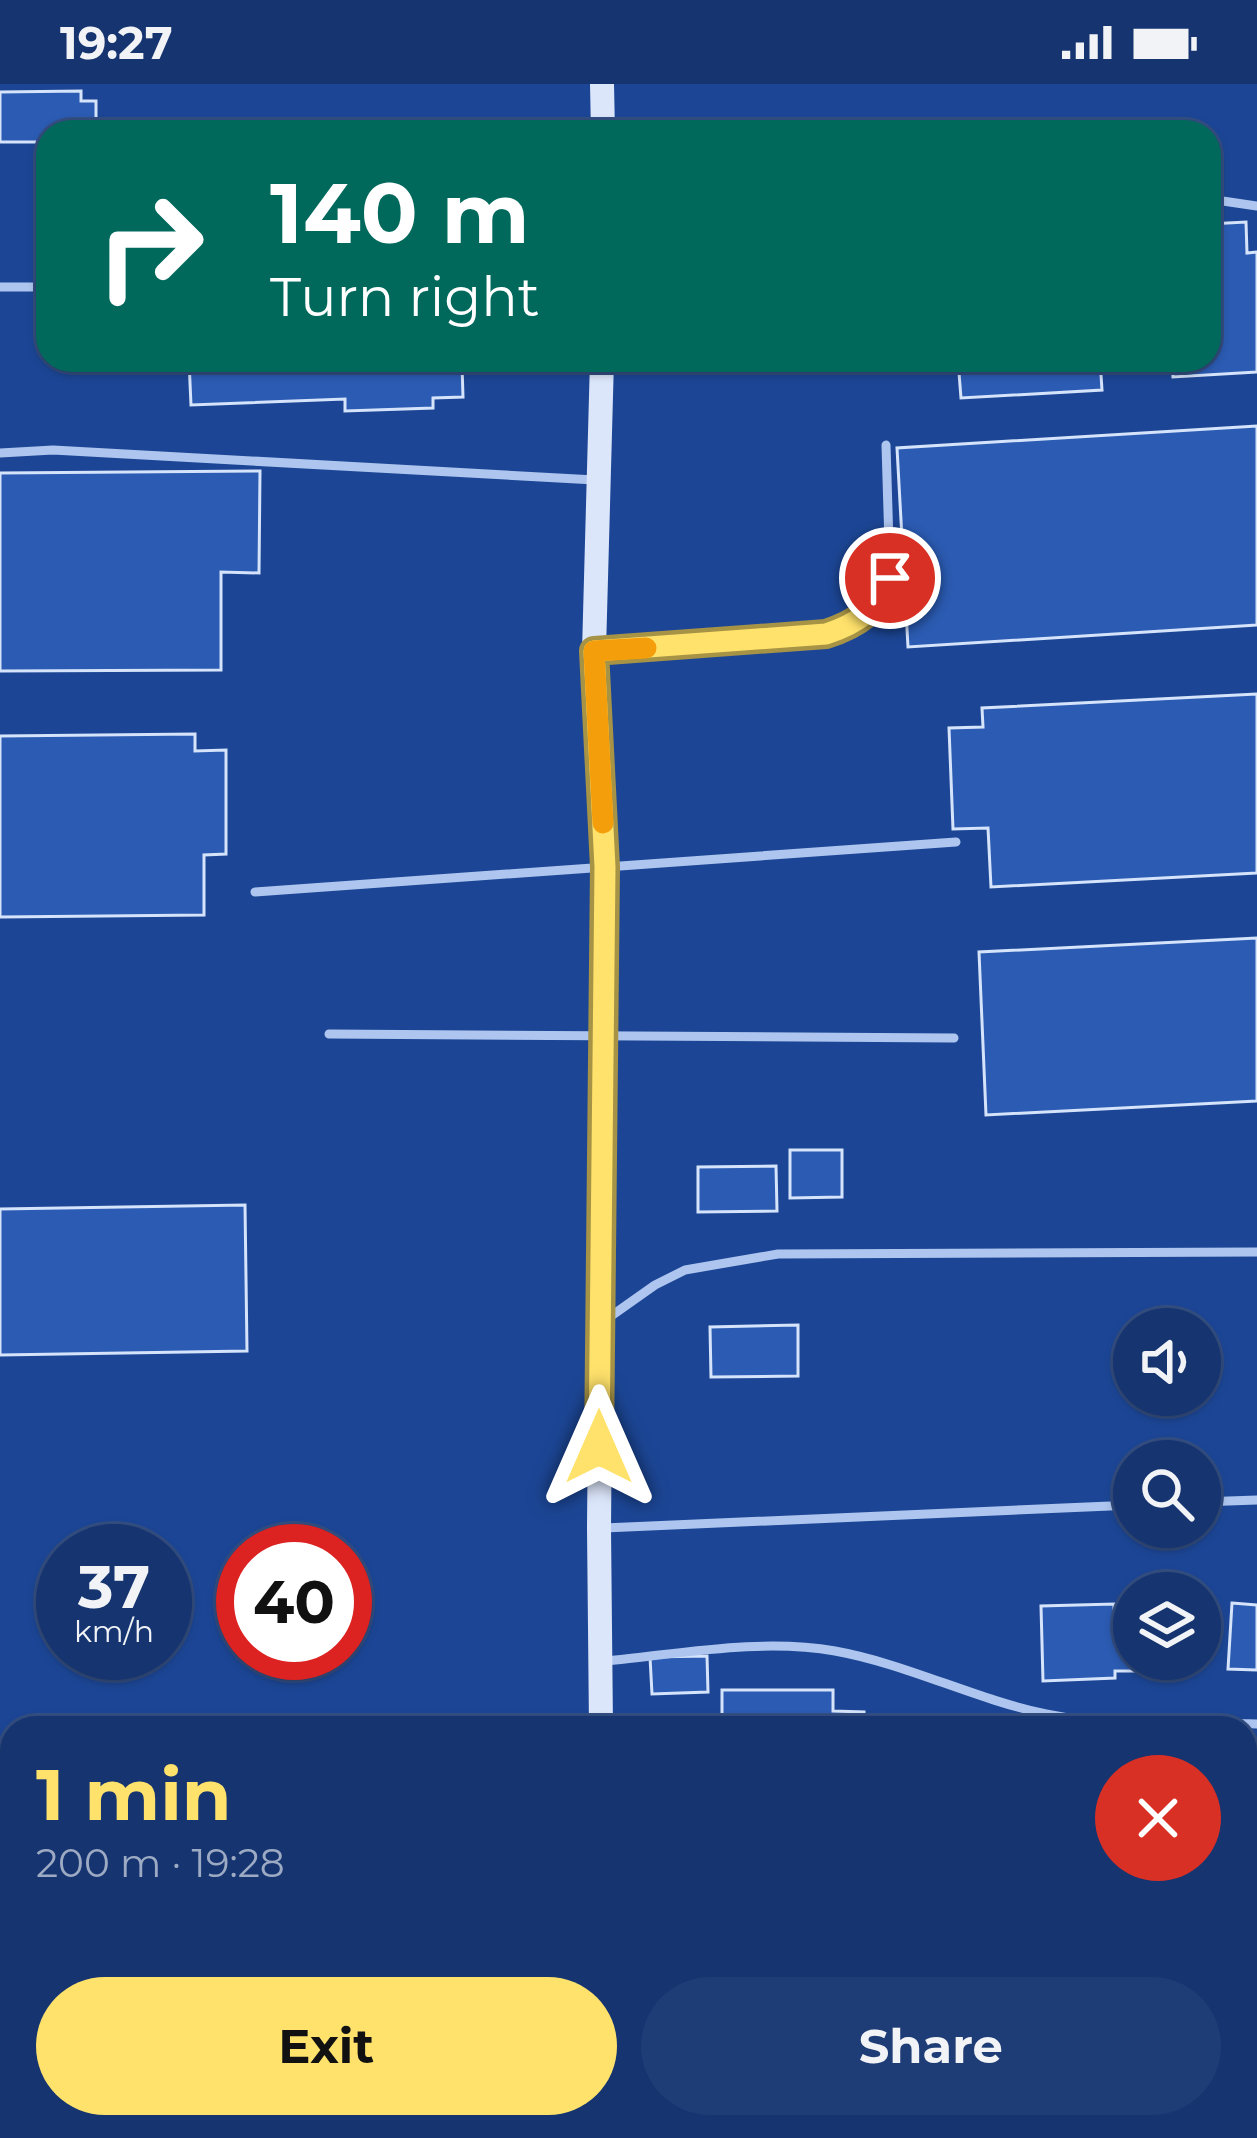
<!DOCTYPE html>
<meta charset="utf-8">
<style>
body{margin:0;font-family:Montserrat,sans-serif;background:#1e3c75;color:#f1f3f6;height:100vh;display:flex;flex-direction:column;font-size:45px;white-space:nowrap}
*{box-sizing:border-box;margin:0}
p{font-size:39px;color:#9daac3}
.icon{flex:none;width:66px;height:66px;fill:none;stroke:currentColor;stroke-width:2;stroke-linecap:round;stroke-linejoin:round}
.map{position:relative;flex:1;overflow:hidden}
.drawer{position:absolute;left:0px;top:1632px;width:1257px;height:423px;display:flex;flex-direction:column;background:#153470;border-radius:36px 36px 0 0;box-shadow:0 3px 9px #0004,0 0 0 3px #344f83}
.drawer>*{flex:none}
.hud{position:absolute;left:36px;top:36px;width:1185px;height:252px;border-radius:36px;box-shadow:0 3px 9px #0004,0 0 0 3px #344f83;background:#00695c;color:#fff;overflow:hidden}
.fabs{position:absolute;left:1113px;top:1224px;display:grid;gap:24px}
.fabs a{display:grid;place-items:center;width:108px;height:108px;border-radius:50%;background:#153470;box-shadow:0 3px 9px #0004,0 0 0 3px #344f83;font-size:60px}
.speed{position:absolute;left:36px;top:1440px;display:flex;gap:24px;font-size:60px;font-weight:700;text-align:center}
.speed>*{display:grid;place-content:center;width:156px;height:156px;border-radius:50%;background:#153470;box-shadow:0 3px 9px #0004,0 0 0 3px #344f83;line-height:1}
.speed small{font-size:30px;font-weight:400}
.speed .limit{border:18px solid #d22;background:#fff;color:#111}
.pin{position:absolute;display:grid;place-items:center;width:102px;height:102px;color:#fff;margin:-51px;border:6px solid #fff;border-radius:50%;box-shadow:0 3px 12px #0007}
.me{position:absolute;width:132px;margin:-66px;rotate:0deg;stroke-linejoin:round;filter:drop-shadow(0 0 9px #0008)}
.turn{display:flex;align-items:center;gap:42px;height:252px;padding:0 36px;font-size:54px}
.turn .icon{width:156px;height:156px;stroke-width:2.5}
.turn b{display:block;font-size:84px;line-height:102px}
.round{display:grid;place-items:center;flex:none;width:126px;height:126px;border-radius:63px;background:#1e3c75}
.summary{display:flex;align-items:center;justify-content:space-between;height:204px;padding:0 36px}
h1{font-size:72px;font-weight:700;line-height:90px;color:#ffe26c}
.cta{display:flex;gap:24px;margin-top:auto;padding:24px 36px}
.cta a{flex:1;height:138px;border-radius:72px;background:#ffe26c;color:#111;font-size:48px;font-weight:700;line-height:138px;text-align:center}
.cta a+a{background:#1e3c75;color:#f1f3f6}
.status{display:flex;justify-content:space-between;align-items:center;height:84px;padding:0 60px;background:#153470;direction:ltr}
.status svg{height:33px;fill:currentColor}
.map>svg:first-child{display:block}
</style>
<div class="status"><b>19:27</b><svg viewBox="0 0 49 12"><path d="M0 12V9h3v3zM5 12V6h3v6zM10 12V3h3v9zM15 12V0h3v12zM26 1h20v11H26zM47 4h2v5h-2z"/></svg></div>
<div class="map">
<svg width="1257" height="2054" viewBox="0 0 1257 2054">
<rect width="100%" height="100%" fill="#1c4695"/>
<path fill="#2b5bb2" stroke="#d5e3fb" stroke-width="3" d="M 81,7 L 81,17 L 96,17 L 96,48 L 48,48 L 48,58 L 0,58 L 0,8 Z
M 1246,138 L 1247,169 L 1257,168 L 1257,288 L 1173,293 L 1172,276 L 1209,276 L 1209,140 Z
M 189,276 L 432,276 L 432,281 L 462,280 L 463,313 L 433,314 L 433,324 L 345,327 L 345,315 L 191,321 Z
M 958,276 L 1100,276 L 1102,306 L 961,314 Z
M 1257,342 L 1257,541 L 908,563 L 897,364 Z
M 260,387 L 259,489 L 221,488 L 221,586 L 0,587 L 0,389 Z
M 1257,610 L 1257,789 L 991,803 L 988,744 L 953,745 L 949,644 L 983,643 L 982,624 Z
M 195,650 L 195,667 L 226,666 L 226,770 L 204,771 L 204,831 L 0,833 L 0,652 Z
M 1257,854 L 1257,1017 L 986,1031 L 979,868 Z
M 790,1066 L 842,1066 L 842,1113 L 790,1114 Z
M 776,1082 L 777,1127 L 698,1128 L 698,1083 Z
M 245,1121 L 247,1267 L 0,1271 L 0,1125 Z
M 798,1241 L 798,1292 L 711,1293 L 710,1243 Z
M 1232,1519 L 1257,1521 L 1257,1586 L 1228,1585 Z
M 1114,1520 L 1114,1536 L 1134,1535 L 1134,1587 L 1115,1587 L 1115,1594 L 1043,1597 L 1041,1522 Z
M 707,1572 L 708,1608 L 652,1610 L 650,1573 Z
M 722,1606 L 833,1606 L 833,1627 L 864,1628 L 864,1640 L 887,1640 L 887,1644 L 722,1644 Z
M 0,1766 L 12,1766 L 12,1931 L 0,1931 Z
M 1245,2004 L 1257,2004 L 1257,2054 L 918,2054 L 918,2043 L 1245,2043 Z"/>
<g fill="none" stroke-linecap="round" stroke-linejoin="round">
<path stroke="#aec6ef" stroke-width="9" d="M 1209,115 L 1257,122
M 0,203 L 48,203
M 0,369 L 53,366 L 595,396
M 599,567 L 827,550 C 857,540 879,525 890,493 L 886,361
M 255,808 L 956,758
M 329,950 L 954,954
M 604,1237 L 655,1201 L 685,1186 L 778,1170 L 1257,1168
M 1200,1418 L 1257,1416
M 604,1444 L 1134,1421
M 606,1577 C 680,1570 760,1554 835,1567 C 907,1580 974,1615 1046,1630 C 1114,1644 1188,1638 1257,1640
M 0,1950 L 12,1951"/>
<path stroke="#dce6fb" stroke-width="24" d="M 602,0 L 603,48
M 601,1644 L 599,1444 L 605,783 L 594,567 L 602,276
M 606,2043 L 606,2054"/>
</g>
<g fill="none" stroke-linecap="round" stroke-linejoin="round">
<defs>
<path id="route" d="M 599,1363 L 605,783 L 594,567 L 826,550 C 857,540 879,525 890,494"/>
</defs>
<use href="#route" stroke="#a69346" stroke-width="30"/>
<use href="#route" stroke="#ffe26c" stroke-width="21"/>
<path stroke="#f59e0b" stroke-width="21" d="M 603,739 L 594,567 L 646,564"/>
</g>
</svg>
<div class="fabs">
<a><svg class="icon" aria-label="sound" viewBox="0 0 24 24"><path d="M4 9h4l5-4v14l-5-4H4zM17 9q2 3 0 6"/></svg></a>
<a><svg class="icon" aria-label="search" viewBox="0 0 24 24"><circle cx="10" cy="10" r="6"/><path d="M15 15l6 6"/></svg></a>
<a><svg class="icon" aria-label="layers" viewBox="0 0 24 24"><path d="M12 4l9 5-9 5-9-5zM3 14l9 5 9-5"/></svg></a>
</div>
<div class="speed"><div>37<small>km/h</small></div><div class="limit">40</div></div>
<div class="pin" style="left:890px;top:494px;background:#d93025"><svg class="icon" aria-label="arrive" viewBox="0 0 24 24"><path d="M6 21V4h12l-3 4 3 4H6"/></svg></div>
<svg class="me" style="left:599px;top:1363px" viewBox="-20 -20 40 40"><path d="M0-17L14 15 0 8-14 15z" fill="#ffe26c" stroke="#fff" stroke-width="4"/></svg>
<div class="hud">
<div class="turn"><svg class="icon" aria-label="right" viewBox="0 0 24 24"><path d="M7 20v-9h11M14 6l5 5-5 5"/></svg><div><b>140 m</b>Turn right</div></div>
</div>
<section class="drawer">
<div class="summary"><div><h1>1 min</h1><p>200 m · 19:28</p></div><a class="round" style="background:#d93025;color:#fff"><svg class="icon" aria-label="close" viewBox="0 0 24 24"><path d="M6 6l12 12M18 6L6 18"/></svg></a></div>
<div class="cta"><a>Exit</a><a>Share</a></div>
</section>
</div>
